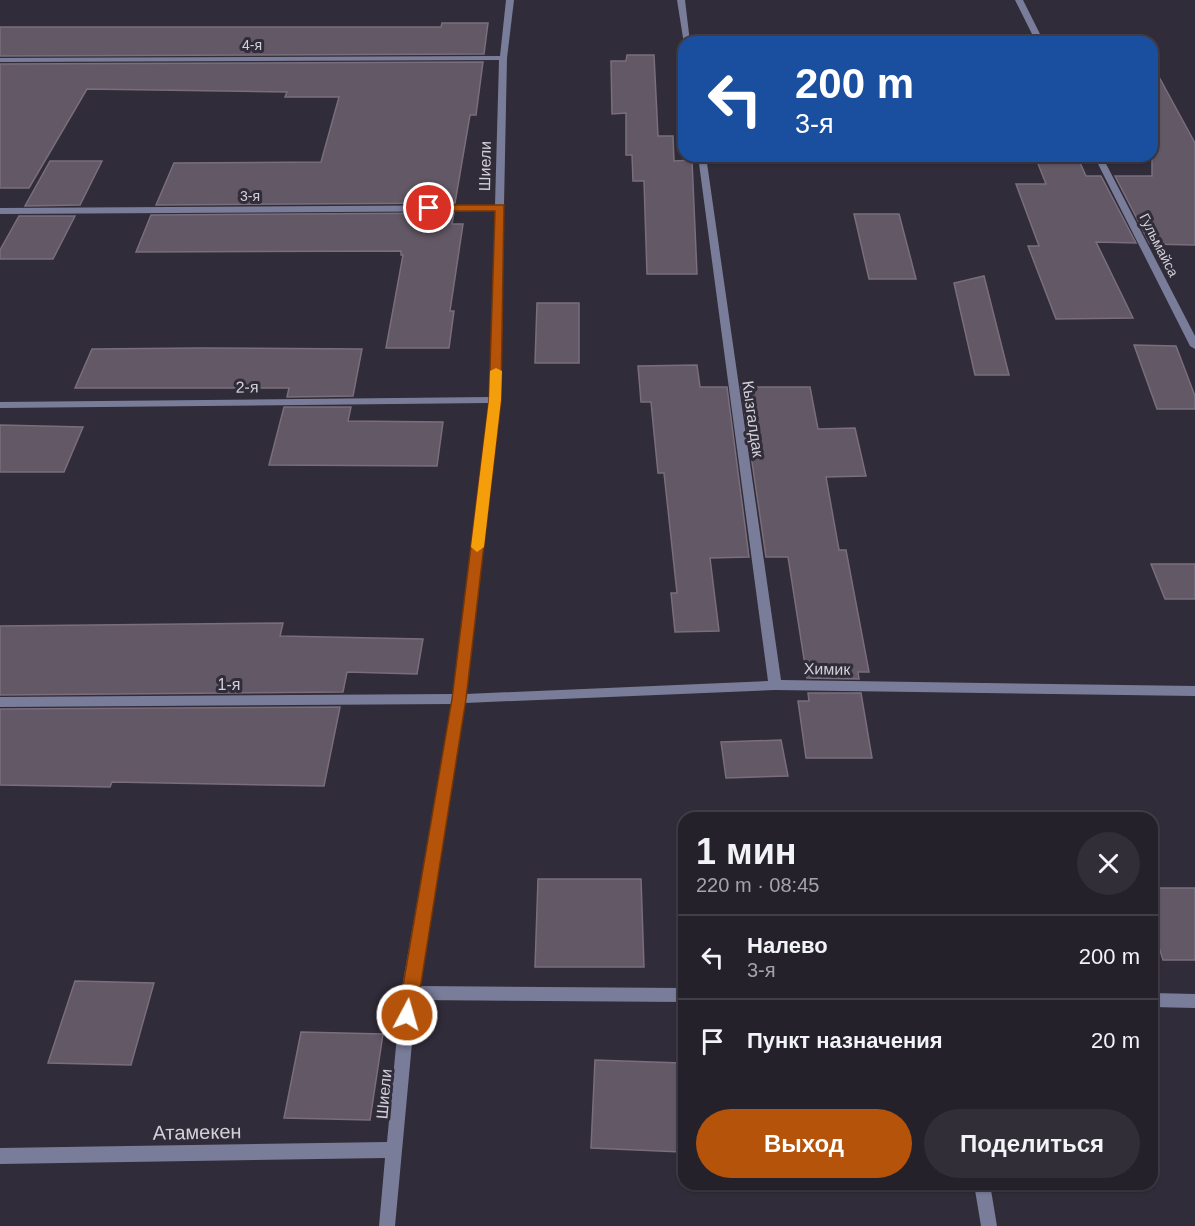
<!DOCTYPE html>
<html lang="ru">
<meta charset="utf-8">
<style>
body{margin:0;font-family:Helvetica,sans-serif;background:#312e37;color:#f1f3f6;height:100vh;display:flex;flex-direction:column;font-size:22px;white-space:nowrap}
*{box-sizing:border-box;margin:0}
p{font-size:20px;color:#a3a3a9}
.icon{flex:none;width:33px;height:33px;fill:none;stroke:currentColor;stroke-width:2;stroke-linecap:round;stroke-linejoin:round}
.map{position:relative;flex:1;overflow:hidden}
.side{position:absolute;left:678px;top:812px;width:480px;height:378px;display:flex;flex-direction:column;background:#25212b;border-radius:18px;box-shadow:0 2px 4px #0004,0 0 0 2px #423e47}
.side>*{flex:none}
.top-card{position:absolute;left:678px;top:36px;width:480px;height:126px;border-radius:18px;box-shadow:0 2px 4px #0004,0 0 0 2px #423e47;background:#1a4fa0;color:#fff;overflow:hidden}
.pin{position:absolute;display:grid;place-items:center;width:51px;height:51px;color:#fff;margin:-26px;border:3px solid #fff;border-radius:50%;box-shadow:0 2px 6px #0007}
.me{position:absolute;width:66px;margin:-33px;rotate:6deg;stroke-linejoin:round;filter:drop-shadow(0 0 4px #0008)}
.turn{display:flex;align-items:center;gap:21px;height:126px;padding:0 18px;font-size:27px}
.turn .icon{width:78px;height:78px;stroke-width:2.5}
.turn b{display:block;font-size:42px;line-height:51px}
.round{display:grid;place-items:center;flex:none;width:63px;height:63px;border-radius:32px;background:#312e37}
.headline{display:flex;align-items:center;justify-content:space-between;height:102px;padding:0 18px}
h1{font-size:36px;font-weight:700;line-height:45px}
.primary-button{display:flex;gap:12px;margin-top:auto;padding:12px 18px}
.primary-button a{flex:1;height:69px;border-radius:36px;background:#b45309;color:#fff;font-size:24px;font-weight:700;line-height:69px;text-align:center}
.primary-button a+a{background:#312e37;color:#f1f3f6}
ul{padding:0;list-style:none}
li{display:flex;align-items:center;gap:18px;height:84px;padding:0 18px;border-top:2px solid #423e47}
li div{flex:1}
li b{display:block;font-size:22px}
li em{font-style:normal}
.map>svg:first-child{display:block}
</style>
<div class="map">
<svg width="1195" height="1226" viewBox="0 0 1195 1226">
<rect width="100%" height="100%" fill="#312c39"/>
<path fill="#635865" stroke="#7a6e7c" stroke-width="1.5" d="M 442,23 L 488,23 L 484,54 L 0,56 L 0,27 L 441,27 Z
M 627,55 L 654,55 L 658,136 L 673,136 L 674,161 L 692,160 L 697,274 L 647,274 L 644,181 L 633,181 L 632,155 L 626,155 L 626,113 L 612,114 L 611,61 L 626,61 Z
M 483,62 L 476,115 L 470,115 L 455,203 L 156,205 L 174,163 L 321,162 L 339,97 L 285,97 L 287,92 L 87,89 L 29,188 L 0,188 L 0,64 Z
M 1152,64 L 1195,143 L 1195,245 L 1150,244 L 1115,176 L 1152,176 Z
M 1035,156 L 1077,156 L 1086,176 L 1101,176 L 1136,243 L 1096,242 L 1133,318 L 1056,319 L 1028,246 L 1039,246 L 1016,184 L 1046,184 Z
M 50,161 L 102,161 L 80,205 L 25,206 Z
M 454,213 L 452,224 L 463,224 L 450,311 L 454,311 L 449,348 L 386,348 L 403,255 L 401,255 L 401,251 L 136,252 L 151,215 Z
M 854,214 L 899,214 L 916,279 L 869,279 Z
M 19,216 L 75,216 L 53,259 L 0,259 L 0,250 Z
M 984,276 L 1009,375 L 975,375 L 954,283 Z
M 537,303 L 579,303 L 579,363 L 535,363 Z
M 1134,345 L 1176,346 L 1195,396 L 1195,409 L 1157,409 Z
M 92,349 L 200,348 L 362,349 L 353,396 L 287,397 L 289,388 L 75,388 Z
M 697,365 L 700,387 L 727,387 L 749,557 L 710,558 L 719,631 L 675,632 L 671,593 L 677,593 L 664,473 L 658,473 L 651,402 L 641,402 L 638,366 Z
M 741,387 L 810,387 L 818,429 L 855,428 L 866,476 L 826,477 L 839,550 L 846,550 L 869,672 L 858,672 L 859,679 L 807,678 L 788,557 L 766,557 Z
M 284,407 L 351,407 L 348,421 L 443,422 L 437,466 L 269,465 Z
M 0,425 L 83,427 L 64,472 L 0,472 Z
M 1151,564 L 1195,564 L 1195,599 L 1165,599 Z
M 283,623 L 280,636 L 423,639 L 417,674 L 347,672 L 343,692 L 0,695 L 0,626 Z
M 808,693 L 861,693 L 872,758 L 806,758 L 798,701 L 809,701 Z
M 340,707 L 324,786 L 112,782 L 110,787 L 0,785 L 0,709 Z
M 781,740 L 788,776 L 726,778 L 721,742 Z
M 538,879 L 641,879 L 644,967 L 535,967 Z
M 1152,888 L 1195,888 L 1195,960 L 1163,960 L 1152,925 Z
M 75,981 L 154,983 L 131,1065 L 48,1063 Z
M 301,1032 L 383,1034 L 370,1120 L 284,1118 Z
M 595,1060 L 681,1063 L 681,1152 L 591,1148 Z"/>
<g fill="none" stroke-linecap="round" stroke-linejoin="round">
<path fill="#7a7d99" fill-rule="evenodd" d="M 506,0 L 514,0 L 507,58 L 500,400 L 466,694 L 768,681 L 698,156 L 706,156 L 781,680 L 1195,686 L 1195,696 L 775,690 L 465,703 L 418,986 L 684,988 L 684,1002 L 416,1000 L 395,1226 L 379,1226 L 385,1158 L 0,1164 L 0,1148 L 387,1142 L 401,993 L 452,704 L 0,707 L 0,697 L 453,694 L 489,403 L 0,408 L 0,402 L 490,397 L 495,211 L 0,214 L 0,208 L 495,205 L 499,60 L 0,62 L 0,58 L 500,56 Z
M 677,0 L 685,0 L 690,42 L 684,42 L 684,44 Z
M 1015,0 L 1023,0 L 1044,42 L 1036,42 Z
M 1094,156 L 1102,156 L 1195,336 L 1195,349 L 1190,346 Z
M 1152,993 L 1195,994 L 1195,1008 L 1152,1007 Z
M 974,1184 L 990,1184 L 997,1226 L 981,1226 Z"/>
</g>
<path fill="#b45309" stroke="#753606" stroke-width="1.5" d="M 504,205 L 501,400 L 466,699 L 416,1015 L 413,1021 L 407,1023 L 401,1021 L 398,1015 L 452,699 L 489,400 L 495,211 L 429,211 L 424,208 L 429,205 Z"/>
<path fill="#f59e0b" d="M 496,368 L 502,371 L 501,400 L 484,547 L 477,552 L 471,547 L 489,400 L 490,371 Z"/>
<g text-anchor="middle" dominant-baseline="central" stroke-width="6" stroke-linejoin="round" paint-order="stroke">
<g font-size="14" fill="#d3d0d9" stroke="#312c39">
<text x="252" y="45">4-я</text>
<text x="250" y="196">3-я</text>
<text transform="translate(1159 245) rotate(63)">Гульмайса</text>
</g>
<g font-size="16" fill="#d3d0d9" stroke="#312c39">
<text transform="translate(485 166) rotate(-89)">Шиели</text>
<text transform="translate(247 387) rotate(-1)">2-я</text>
<text transform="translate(753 419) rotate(82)">Кызгалдак</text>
<text transform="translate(827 669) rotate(1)">Химик</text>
<text x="229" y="684">1-я</text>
<text transform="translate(384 1094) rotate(-85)">Шиели</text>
</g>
<g font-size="20" fill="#d3d0d9" stroke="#312c39">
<text transform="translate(197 1132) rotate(-1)">Атамекен</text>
</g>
</g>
</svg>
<div class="pin" style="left:429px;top:208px;background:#d93025"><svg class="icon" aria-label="arrive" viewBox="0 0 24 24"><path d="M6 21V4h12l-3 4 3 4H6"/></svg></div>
<svg class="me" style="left:407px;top:1015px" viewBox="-20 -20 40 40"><circle r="17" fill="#b45309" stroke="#fff" stroke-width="3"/><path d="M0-11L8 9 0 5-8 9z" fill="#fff"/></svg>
<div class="top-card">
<div class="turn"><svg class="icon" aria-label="left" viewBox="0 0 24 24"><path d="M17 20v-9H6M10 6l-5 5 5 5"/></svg><div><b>200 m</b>3-я</div></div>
</div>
<section class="side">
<div class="headline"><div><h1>1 мин</h1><p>220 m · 08:45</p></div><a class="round"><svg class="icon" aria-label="close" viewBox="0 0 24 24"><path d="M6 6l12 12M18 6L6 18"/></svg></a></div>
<ul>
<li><svg class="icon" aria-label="left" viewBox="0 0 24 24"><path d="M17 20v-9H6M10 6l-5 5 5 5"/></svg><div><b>Налево</b><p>3-я</p></div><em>200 m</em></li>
<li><svg class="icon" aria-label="arrive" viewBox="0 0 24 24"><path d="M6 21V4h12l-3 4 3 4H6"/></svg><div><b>Пункт назначения</b></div><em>20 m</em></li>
</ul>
<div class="primary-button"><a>Выход</a><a>Поделиться</a></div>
</section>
</div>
